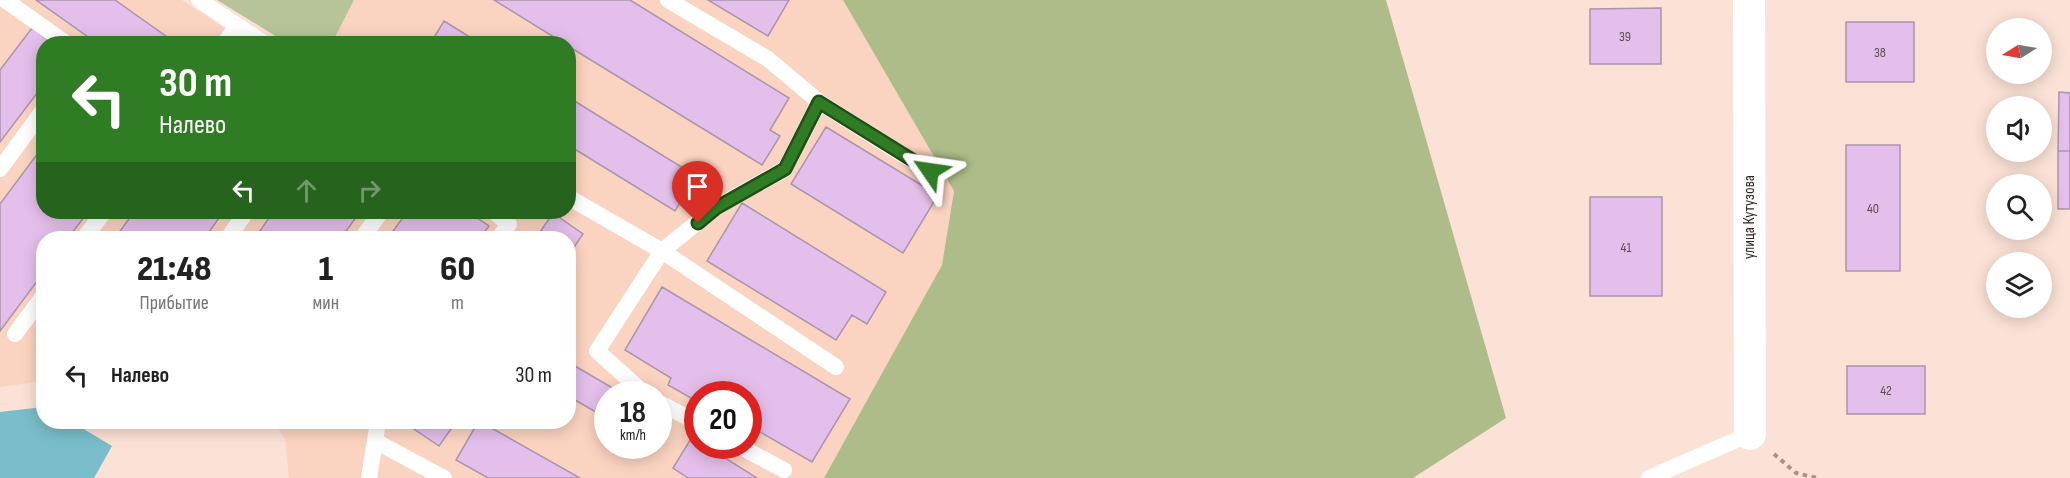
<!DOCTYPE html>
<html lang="ru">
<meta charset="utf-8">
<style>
body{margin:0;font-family:"Sofia Sans Condensed",sans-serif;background:#f2f2f2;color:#222;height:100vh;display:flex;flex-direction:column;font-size:22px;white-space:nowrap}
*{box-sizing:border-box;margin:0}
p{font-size:20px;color:#767676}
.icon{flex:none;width:33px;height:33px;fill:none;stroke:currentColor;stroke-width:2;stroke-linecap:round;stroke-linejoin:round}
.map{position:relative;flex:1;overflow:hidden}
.sheet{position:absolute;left:36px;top:231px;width:540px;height:198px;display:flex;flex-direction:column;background:#fff;border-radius:24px;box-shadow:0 3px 15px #0003}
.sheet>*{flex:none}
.top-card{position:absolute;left:36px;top:36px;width:540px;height:183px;border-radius:24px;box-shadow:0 3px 15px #0003;background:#307c24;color:#fff;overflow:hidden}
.needle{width:39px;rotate:259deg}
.tools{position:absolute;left:1986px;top:18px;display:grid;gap:12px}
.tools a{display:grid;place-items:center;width:66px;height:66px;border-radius:50%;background:#fff;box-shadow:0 3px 15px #0003;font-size:30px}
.speed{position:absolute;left:594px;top:381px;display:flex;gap:12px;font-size:30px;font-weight:700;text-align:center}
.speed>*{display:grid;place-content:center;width:78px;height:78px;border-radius:50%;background:#fff;box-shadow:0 3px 15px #0003;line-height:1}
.speed small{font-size:15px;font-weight:400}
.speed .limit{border:9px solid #d22;background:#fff;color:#111}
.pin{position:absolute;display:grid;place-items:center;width:51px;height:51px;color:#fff;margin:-62px -26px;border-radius:50% 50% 50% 0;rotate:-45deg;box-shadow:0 0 6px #0007}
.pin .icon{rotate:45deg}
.me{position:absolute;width:66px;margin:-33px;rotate:302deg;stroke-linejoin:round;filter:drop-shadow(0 0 4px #0008)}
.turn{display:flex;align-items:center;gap:21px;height:126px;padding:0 24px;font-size:27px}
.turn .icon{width:78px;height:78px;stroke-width:2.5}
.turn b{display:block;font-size:42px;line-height:51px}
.lanes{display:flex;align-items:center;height:57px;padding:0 24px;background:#0003;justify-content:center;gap:30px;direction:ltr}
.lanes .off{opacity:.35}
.eta{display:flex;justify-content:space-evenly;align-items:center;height:102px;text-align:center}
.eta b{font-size:36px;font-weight:800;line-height:42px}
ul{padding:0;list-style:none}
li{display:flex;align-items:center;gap:18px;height:84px;padding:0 24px}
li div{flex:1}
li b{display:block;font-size:22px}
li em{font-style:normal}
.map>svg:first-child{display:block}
</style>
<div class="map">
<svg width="2070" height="478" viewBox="0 0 2070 478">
<rect width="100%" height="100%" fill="#fce2d6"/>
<path fill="#fbd3c1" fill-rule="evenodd" d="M 0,0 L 182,0 L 247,43 L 44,44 L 44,212 L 568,212 L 568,44 L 332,43 L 354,0 L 843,0 L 954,190 L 942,265 L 824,478 L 289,478 L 285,439 L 274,422 L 568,422 L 568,238 L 44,238 L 43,381 L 0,387 ZM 608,394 L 658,394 L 658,446 L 608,446 ZM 698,394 L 748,394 L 748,446 L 698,446 Z"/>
<path fill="#b7c399" d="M 217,0 L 354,0 L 332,43 L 287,43 Z"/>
<path fill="#aebc89" d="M 843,0 L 1386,0 L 1506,418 L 1413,478 L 824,478 L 942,265 L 954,191 Z"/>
<path fill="#79bdca" d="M 43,407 L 44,422 L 72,422 L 112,446 L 94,478 L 0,478 L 0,412 Z"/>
<path fill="#e5bfeb" stroke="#aa95ac" stroke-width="1.5" d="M 36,0 L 115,0 L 177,44 L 98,44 Z
M 494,0 L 630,0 L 789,98 L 770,130 L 780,136 L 762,165 L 568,46 L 568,44 L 565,44 Z
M 708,0 L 789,0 L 768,36 Z
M 1661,8 L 1661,64 L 1590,64 L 1590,9 Z
M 444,21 L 481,44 L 430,44 Z
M 1846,22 L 1914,22 L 1914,82 L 1846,82 Z
M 32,28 L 53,44 L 44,44 L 44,84 L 0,142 L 0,70 Z
M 2059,92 L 2070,93 L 2070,151 L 2058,151 Z
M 568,97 L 696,176 L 675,211 L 568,145 Z
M 826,127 L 938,195 L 903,253 L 791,184 Z
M 44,145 L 44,212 L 88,212 L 68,238 L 44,238 L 44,272 L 0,331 L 0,204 Z
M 1846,145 L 1900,145 L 1900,271 L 1846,271 Z
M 2058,151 L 2070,151 L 2070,209 L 2058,209 Z
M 1590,197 L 1662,197 L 1662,296 L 1590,296 Z
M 742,203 L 886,292 L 867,324 L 852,315 L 836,340 L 707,261 Z
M 134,212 L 223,212 L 205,238 L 115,238 Z
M 273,212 L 360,212 L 341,238 L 255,238 Z
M 407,212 L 468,212 L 489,226 L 480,238 L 388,238 Z
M 553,213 L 583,234 L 568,256 L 568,238 L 536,238 Z
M 662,287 L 850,399 L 812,462 L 748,425 L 748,394 L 698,394 L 698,402 L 668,385 L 671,378 L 625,350 Z
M 568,362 L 623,394 L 608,394 L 608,419 L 568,396 Z
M 1847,366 L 1925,366 L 1925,414 L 1847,414 Z
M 411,422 L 456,422 L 439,446 L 408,425 Z
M 478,422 L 481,422 L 580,478 L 488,478 L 456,460 Z
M 692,437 L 698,440 L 698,446 L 706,446 L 757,478 L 688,478 L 673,468 Z"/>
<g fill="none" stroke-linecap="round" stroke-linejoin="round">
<path stroke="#a7938a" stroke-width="4" stroke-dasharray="4.5 4.5" stroke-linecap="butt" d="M 1774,454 L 1796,473 L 1817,478"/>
<path stroke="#fff" stroke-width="16" d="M 5,0 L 67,44
M 199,0 L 265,44
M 668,0 L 768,59 L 819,102 L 930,172
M 224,44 L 237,26
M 0,169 L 44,109
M 568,197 L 662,251 L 836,367
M 494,212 L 509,224 L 499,238
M 84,238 L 104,212
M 228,238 L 246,212
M 362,238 L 381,212
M 15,334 L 44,295
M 645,394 L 597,351 L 662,251 L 715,208 L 785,169 L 819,102
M 658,402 L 698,423
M 375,441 L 444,478
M 739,446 L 784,470
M 369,478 L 378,422
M 1649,478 L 1750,434"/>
<path stroke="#fff" stroke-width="32" d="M 1749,0 L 1750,434"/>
</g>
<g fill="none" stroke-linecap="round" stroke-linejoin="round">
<defs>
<path id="route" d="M 698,223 L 716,208 L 785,169 L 819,102 L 930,171"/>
</defs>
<use href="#route" stroke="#1f5117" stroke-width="15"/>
<use href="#route" stroke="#307c24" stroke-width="10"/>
</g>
<g text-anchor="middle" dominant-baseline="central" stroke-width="6" stroke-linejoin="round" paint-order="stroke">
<g font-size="14" fill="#5e4c53">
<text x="1625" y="36">39</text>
<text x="1880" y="52">38</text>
<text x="1873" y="208">40</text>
<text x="1626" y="247">41</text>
<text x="1886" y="390">42</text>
</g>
<g font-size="16" fill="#312520" stroke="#fff">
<text transform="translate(1749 217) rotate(-90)">улица Кутузова</text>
</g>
</g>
</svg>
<div class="tools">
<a><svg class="needle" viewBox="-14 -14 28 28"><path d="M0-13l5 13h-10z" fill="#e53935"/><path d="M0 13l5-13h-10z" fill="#767676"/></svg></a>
<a><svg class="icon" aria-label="sound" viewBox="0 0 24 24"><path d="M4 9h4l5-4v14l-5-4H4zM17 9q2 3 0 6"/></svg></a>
<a><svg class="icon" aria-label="search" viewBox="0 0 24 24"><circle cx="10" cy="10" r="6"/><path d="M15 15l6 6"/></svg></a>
<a><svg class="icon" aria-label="layers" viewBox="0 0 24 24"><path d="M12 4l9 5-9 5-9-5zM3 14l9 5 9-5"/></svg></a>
</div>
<div class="speed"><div>18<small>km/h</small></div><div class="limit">20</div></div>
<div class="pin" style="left:698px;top:223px;background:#d93025"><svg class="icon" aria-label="arrive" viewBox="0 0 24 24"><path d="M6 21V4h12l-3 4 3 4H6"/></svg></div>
<svg class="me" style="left:930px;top:171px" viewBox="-20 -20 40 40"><path d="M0-17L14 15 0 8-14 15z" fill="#307c24" stroke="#fff" stroke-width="4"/></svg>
<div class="top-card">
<div class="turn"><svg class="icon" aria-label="left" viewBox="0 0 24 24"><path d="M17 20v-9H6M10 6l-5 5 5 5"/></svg><div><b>30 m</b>Налево</div></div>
<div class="lanes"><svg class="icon" aria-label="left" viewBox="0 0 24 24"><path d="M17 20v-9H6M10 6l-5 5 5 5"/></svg><svg class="icon off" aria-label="ahead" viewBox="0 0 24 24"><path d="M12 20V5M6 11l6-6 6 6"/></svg><svg class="icon off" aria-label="right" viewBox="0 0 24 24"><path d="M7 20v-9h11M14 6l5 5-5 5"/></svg></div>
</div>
<section class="sheet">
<div class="eta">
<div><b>21:48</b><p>Прибытие</p></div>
<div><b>1</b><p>мин</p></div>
<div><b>60</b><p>m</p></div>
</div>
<ul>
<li><svg class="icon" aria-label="left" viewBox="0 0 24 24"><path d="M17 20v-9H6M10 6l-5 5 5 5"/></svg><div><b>Налево</b></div><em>30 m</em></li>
</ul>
</section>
</div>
